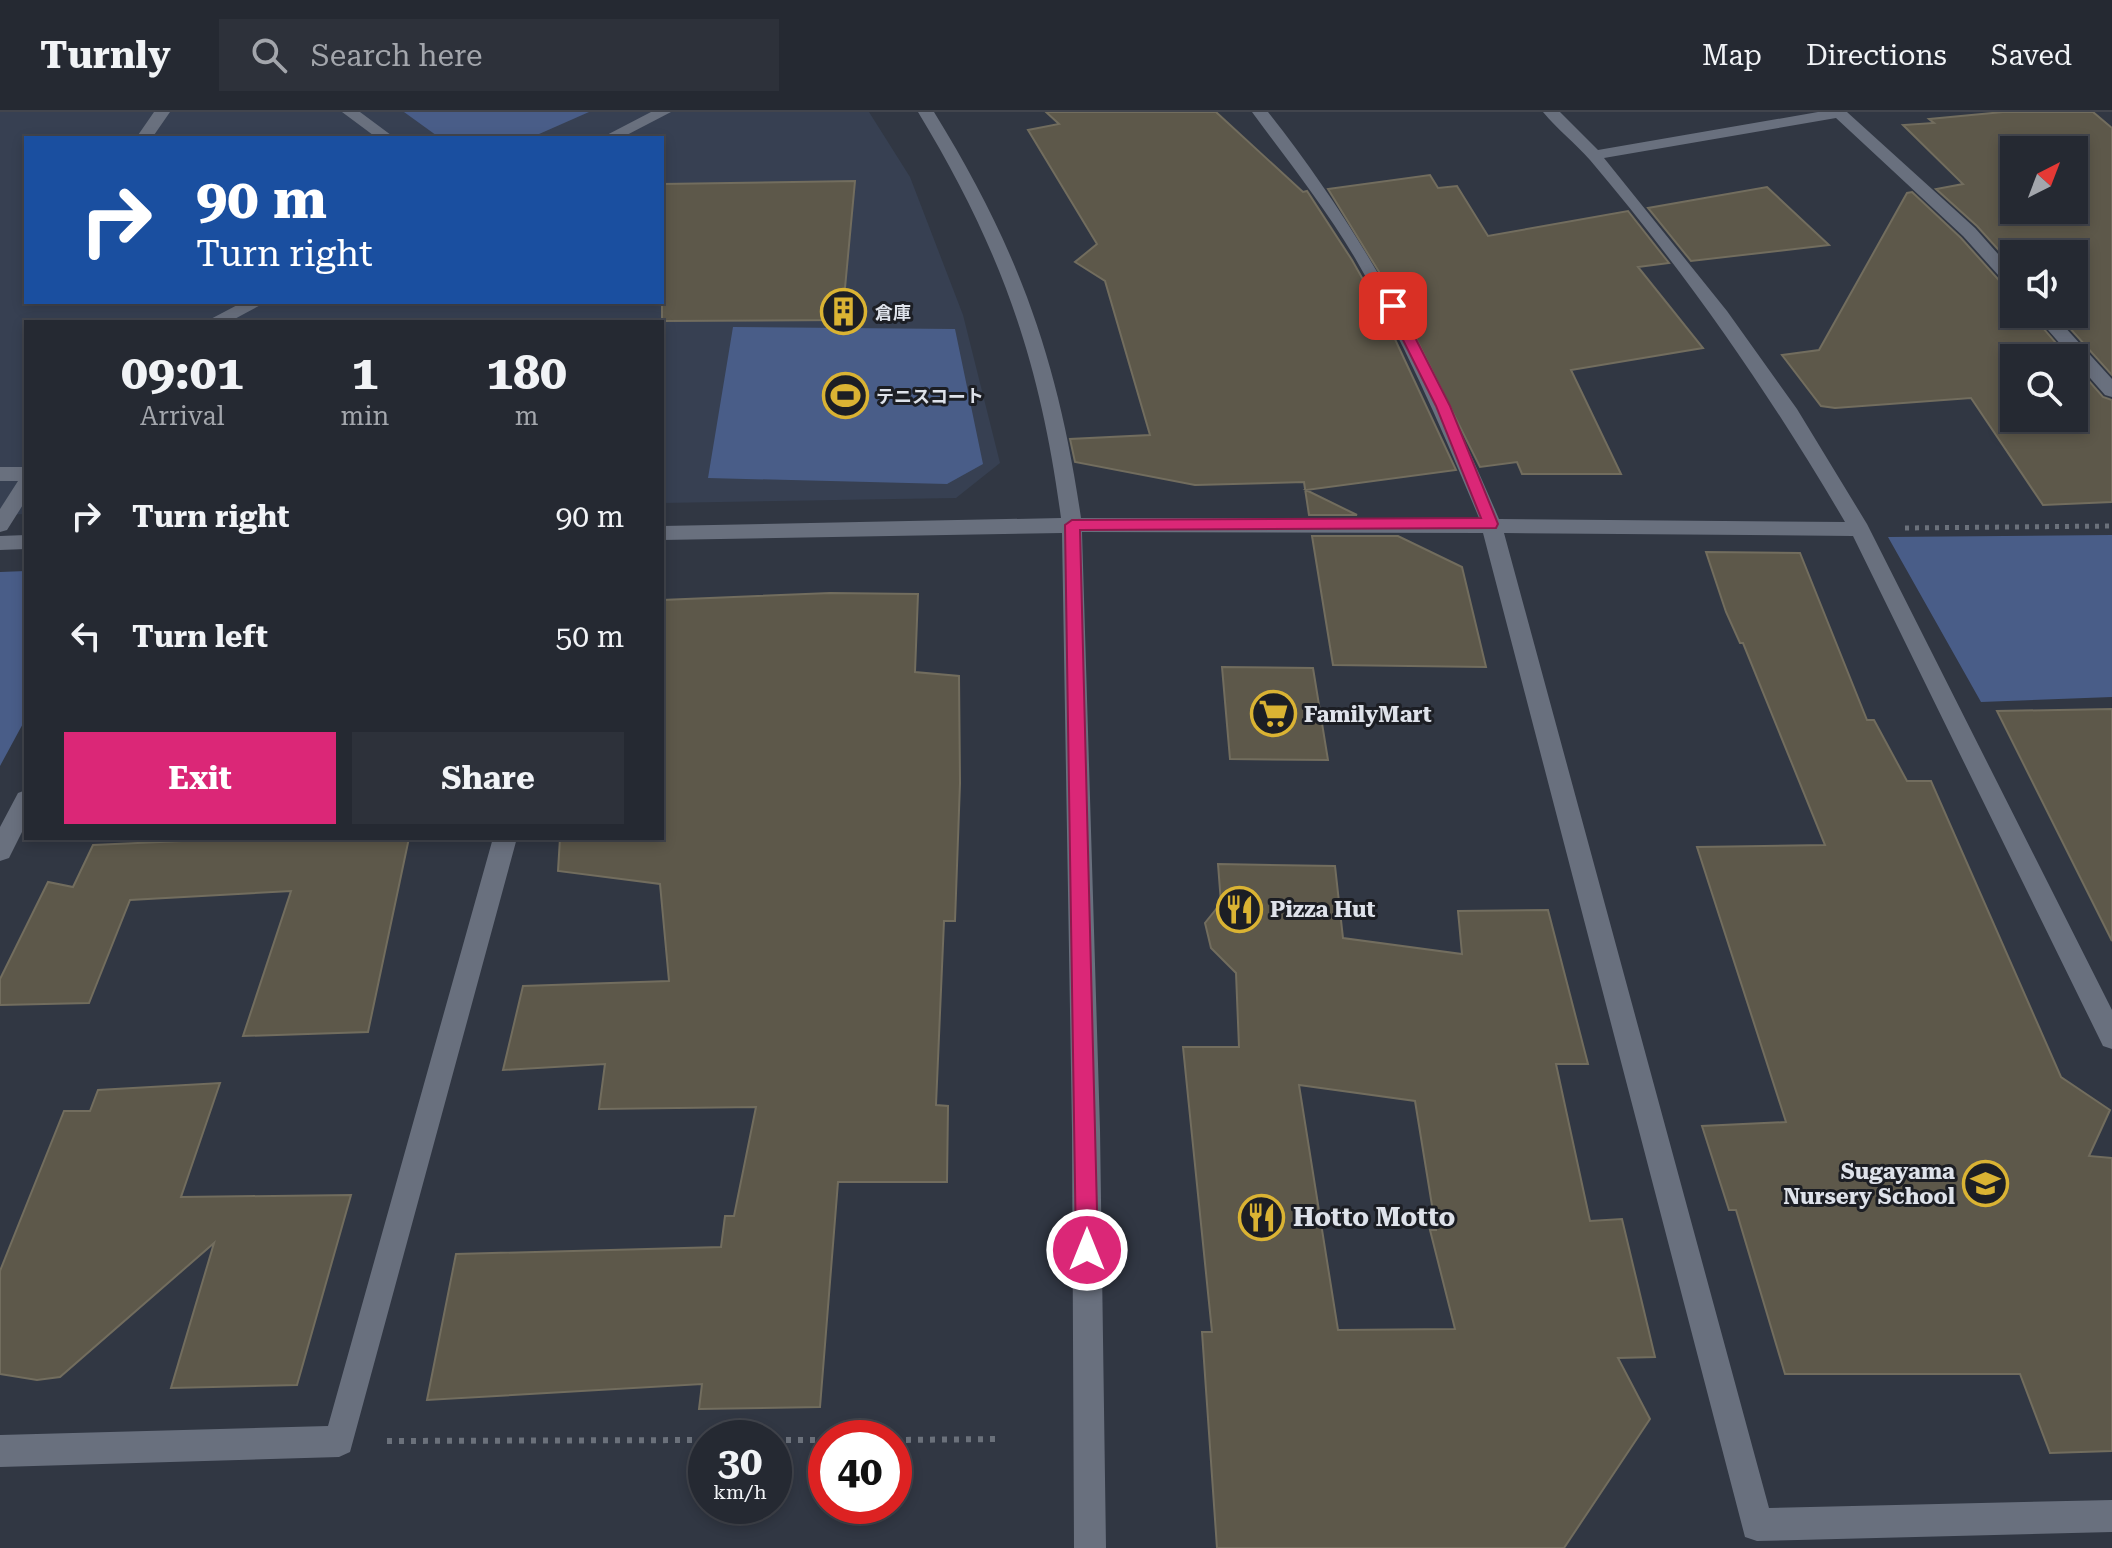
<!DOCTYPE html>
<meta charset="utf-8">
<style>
body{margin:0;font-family:"Roboto Serif","Noto Sans JP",serif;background:#2d313a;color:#f1f3f6;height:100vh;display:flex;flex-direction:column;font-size:30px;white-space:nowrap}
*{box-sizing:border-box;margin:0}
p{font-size:26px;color:#a3a6ac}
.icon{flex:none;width:44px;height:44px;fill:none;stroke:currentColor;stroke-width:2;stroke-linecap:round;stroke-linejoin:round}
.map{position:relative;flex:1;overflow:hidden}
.sheet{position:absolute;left:24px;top:208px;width:640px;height:520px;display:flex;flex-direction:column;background:#252932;border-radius:0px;box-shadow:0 4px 12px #0003,0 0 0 2px #42454d}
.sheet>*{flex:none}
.banner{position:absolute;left:24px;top:24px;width:640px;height:168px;border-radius:0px;box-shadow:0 4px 12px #0003,0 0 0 2px #42454d;background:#1a4fa0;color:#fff;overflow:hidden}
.needle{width:52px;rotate:42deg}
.fabs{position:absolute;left:2000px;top:24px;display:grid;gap:16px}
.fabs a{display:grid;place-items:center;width:88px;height:88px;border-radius:0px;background:#252932;box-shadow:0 4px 12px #0003,0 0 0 2px #42454d;font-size:40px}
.speed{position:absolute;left:688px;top:1308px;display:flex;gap:16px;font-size:40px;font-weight:700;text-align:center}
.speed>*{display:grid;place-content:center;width:104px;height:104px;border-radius:50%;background:#252932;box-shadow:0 4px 12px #0003,0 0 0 2px #42454d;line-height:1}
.speed small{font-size:20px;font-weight:400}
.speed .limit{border:12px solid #d22;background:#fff;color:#111}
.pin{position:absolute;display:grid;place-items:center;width:68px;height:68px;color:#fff;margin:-34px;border-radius:16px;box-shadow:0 4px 12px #0006}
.me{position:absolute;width:88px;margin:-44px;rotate:0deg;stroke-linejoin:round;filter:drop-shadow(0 0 6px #0008)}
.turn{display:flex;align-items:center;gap:28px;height:168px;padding:0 40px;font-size:36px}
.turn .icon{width:104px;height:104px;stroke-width:2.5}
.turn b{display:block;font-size:56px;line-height:68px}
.eta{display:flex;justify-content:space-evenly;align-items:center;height:136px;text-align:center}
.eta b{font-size:48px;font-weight:700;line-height:56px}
.action{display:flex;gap:16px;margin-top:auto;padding:16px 40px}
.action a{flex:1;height:92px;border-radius:0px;background:#db2777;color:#fff;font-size:32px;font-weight:700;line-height:92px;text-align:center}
.action a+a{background:#2d313a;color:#f1f3f6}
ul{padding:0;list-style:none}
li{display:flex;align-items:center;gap:24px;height:120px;padding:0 40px}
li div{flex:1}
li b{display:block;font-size:30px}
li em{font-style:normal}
header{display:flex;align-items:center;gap:48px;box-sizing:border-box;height:112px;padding:0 40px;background:#252932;border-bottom:2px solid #42454d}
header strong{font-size:38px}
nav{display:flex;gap:44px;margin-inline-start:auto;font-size:28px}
.search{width:560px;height:72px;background:#2d313a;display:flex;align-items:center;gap:20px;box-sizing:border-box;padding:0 28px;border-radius:0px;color:#a3a6ac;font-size:30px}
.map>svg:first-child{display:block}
</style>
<header>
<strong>Turnly</strong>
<div class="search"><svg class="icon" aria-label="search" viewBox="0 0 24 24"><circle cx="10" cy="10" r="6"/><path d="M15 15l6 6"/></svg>Search here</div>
<nav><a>Map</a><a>Directions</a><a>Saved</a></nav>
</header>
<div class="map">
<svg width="2112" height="1436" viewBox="0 0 2112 1436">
<rect width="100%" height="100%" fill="#313743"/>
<path fill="#374052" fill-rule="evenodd" d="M 0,0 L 869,0 L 910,65 L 963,203 L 1000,351 L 956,386 L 662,391 L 662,210 L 26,210 L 26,402 L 0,403 ZM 26,26 L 662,26 L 662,190 L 26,190 Z"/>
<path fill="#495d88" d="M 404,0 L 589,0 L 530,26 L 440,26 Z
M 733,215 L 955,217 L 983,352 L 947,372 L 708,366 Z
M 2112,423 L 2112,585 L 1981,590 L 1888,425 Z
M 26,459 L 26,606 L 0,654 L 0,460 Z"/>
<path fill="#5d584a" stroke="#726d5e" stroke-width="2" fill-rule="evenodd" d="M 1046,0 L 1216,0 L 1303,80 L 1307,79 L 1352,148 L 1387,210 L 1456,358 L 1306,378 L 1357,403 L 1309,403 L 1304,370 L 1195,373 L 1075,350 L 1070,327 L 1150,323 L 1105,169 L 1075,150 L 1097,132 L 1028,18 L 1059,12 Z
M 2003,0 L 2093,0 L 2112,16 L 2112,263 L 2057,202 L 2074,202 L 2074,142 L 2014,142 L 2014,155 L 1977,114 L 1936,77 L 1963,72 L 1903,13 L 1934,11 L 1929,7 ZM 2014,38 L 2074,38 L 2074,98 L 2014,98 Z
M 1430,63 L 1438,76 L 1457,74 L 1488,124 L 1628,99 L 1669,151 L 1638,155 L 1703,236 L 1571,258 L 1621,362 L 1522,362 L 1517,350 L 1480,355 L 1400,194 L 1328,77 Z
M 855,69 L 842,208 L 662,209 L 662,72 Z
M 1767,75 L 1829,133 L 1691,149 L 1648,96 Z
M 1912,80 L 1961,126 L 2006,176 L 2014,178 L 2014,202 L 2031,202 L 2069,246 L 2014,246 L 2014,306 L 2074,306 L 2074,252 L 2103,285 L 2112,288 L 2112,390 L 2043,393 L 1971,286 L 1835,296 L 1821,294 L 1782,243 L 1819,238 L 1907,81 Z
M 1312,424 L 1398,424 L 1462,455 L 1486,555 L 1333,553 Z
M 1706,440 L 1800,441 L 1867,608 L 1874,608 L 1907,669 L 1931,669 L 2061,965 L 2110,998 L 2089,1044 L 2112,1046 L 2112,1339 L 2050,1341 L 2020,1262 L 1785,1262 L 1736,1098 L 1729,1098 L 1702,1014 L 1786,1010 L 1697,735 L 1825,733 L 1743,531 L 1740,531 L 1726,500 Z
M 830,481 L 918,482 L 915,560 L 959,564 L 960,671 L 955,809 L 944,809 L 936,993 L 948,994 L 947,1070 L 838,1070 L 820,1295 L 699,1297 L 702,1272 L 427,1288 L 456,1142 L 721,1135 L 725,1104 L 734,1104 L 756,995 L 599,997 L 605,952 L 503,958 L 523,874 L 669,869 L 660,772 L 558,759 L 560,726 L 662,726 L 662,488 Z
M 1222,555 L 1313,556 L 1328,648 L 1230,647 Z
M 2112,597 L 2112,829 L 1997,599 Z
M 250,726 L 409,726 L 368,920 L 243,924 L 291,779 L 130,788 L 89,891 L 0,893 L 0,867 L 48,770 L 73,775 L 93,733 Z
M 1218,752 L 1335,754 L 1343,826 L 1462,842 L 1458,799 L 1548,798 L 1588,952 L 1556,952 L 1590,1109 L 1622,1107 L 1655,1245 L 1618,1246 L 1650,1307 L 1564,1436 L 1217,1436 L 1202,1220 L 1212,1220 L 1183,935 L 1239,935 L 1236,861 L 1211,836 L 1205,811 L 1221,791 ZM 1299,973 L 1415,989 L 1436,1118 L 1430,1118 L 1455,1217 L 1338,1218 Z
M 220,971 L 181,1085 L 351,1083 L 297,1273 L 171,1276 L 214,1131 L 60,1265 L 37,1268 L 0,1262 L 0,1159 L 64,999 L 90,999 L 98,978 Z"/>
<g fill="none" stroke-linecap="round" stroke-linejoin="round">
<path stroke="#6b717b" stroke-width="5" stroke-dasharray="4 6" stroke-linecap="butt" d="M 1905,416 L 2112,414"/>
<path stroke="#6b717b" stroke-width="6" stroke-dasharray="5 7" stroke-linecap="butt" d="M 774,1328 L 826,1328
M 894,1328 L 1001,1327
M 387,1329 L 706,1328"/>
<path fill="#69707e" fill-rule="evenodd" d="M 154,0 L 170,0 L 152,26 L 136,26 Z
M 342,0 L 360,0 L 395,26 L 377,26 Z
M 651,0 L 671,0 L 621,26 L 601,26 Z
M 918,0 L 934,0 C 1018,136 1058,247 1081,406 L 1479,406 C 1442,317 1404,229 1355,146 C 1324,94 1287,48 1252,0 L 1268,0 C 1368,126 1436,259 1499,407 L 1845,410 C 1770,282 1686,161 1590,48 C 1575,31 1557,17 1543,0 L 1560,0 L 1598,38 L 1818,0 L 1847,0 L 1975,116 L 2014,160 L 2014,175 L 2008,174 L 1963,124 L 1836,6 L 1604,46 L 1727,199 L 1797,297 L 1867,412 L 2112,898 L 2112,937 L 2103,934 L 1853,424 L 1504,421 L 1769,1396 L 2112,1388 L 2112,1420 L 1757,1429 L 1745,1425 L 1483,421 L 1082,420 L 1100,1018 L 1106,1436 L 1074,1436 L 1072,1018 L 1062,421 L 662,428 L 662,414 L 1061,406 C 1040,248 1001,137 918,0 Z
M 243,190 L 266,190 L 229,210 L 205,210 Z
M 2034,202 L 2053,202 L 2112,267 L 2112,285 L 2105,283 Z
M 0,355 L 26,355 L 26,388 L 7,418 L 0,420 L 0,397 L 18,369 L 0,369 Z
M 26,423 L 26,437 L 0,438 L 0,424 Z
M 26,678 L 26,712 L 9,746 L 0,749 L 0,715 L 18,681 Z
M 493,726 L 517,726 L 350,1340 L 339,1345 L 0,1355 L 0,1323 L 328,1314 Z"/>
</g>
<path fill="#db2777" stroke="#8e194d" stroke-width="2" d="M 1393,190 L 1399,194 L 1450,294 L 1498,412 L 1496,416 L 1080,418 L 1098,1138 L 1095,1146 L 1087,1149 L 1080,1146 L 1076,1138 L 1065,413 L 1072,408 L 1481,406 L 1436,294 L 1386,194 Z"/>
<defs>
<symbol id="building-ring" viewBox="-11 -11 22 22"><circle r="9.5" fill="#1c1e24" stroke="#dab333" stroke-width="1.5"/><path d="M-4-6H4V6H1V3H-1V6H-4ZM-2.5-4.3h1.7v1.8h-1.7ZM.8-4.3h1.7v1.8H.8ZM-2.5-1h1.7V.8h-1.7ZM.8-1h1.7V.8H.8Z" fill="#dab333"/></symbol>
<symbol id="stadium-ring" viewBox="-11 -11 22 22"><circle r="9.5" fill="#1c1e24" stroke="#dab333" stroke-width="1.5"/><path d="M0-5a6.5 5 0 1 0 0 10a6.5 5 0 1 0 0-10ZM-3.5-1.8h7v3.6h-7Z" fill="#dab333"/></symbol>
<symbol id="supermarket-ring" viewBox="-11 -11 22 22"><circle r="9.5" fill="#1c1e24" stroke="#dab333" stroke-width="1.5"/><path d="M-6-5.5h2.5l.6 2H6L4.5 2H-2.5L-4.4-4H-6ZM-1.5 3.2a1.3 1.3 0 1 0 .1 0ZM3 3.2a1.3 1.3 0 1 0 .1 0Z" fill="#dab333"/></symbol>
<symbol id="restaurant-ring" viewBox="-11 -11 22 22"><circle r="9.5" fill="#1c1e24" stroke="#dab333" stroke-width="1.5"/><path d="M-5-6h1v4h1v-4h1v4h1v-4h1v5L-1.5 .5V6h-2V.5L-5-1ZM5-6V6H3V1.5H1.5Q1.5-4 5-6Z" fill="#dab333"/></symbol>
<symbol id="school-ring" viewBox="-11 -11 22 22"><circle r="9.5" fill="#1c1e24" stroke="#dab333" stroke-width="1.5"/><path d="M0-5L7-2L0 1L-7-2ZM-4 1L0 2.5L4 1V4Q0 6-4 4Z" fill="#dab333"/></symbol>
</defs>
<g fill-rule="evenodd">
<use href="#building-ring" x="818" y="174" width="51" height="51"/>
<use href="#stadium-ring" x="820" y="258" width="51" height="51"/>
<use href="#supermarket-ring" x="1248" y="576" width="51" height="51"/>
<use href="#restaurant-ring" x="1214" y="772" width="51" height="51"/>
<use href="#school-ring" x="1960" y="1046" width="51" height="51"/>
<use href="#restaurant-ring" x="1236" y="1080" width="51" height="51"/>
</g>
<g text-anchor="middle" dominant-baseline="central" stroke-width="6" stroke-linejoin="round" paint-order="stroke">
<g font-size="18" font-weight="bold" fill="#dee2ea" stroke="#1c1e24" text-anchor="start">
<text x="875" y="200">倉庫</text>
<text x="876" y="284">テニスコート</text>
</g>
<g font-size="22" font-weight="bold" fill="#dee2ea" stroke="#1c1e24" text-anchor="start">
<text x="1304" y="602">FamilyMart</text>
<text x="1270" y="797">Pizza Hut</text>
<text x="1955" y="1059" text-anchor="end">Sugayama<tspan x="1955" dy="25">Nursery School</tspan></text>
</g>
<g font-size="26" font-weight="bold" fill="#dee2ea" stroke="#1c1e24" text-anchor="start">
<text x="1293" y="1105">Hotto Motto</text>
</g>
</g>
</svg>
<div class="fabs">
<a><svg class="needle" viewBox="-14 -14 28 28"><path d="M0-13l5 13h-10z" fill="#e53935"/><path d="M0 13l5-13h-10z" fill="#a3a6ac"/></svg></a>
<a><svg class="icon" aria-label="sound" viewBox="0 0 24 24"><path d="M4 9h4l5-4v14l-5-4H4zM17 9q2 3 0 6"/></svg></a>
<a><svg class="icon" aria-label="search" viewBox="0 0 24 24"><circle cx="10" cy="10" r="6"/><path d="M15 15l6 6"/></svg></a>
</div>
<div class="speed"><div>30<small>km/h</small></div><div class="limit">40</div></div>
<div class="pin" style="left:1393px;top:194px;background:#d93025"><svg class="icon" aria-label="arrive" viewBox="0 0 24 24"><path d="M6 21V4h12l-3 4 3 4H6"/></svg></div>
<svg class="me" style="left:1087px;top:1138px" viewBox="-20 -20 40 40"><circle r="17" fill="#db2777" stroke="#fff" stroke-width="3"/><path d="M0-11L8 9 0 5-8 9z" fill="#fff"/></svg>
<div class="banner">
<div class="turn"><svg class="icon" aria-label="right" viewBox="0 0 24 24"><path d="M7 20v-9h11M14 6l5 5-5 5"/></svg><div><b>90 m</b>Turn right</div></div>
</div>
<section class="sheet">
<div class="eta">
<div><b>09:01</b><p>Arrival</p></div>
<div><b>1</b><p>min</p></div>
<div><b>180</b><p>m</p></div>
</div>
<ul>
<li><svg class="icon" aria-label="right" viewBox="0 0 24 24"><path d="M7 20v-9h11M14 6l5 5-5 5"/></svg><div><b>Turn right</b></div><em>90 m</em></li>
<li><svg class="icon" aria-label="left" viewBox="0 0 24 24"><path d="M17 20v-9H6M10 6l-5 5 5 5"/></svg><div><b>Turn left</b></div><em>50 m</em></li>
</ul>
<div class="action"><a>Exit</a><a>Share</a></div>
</section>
</div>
